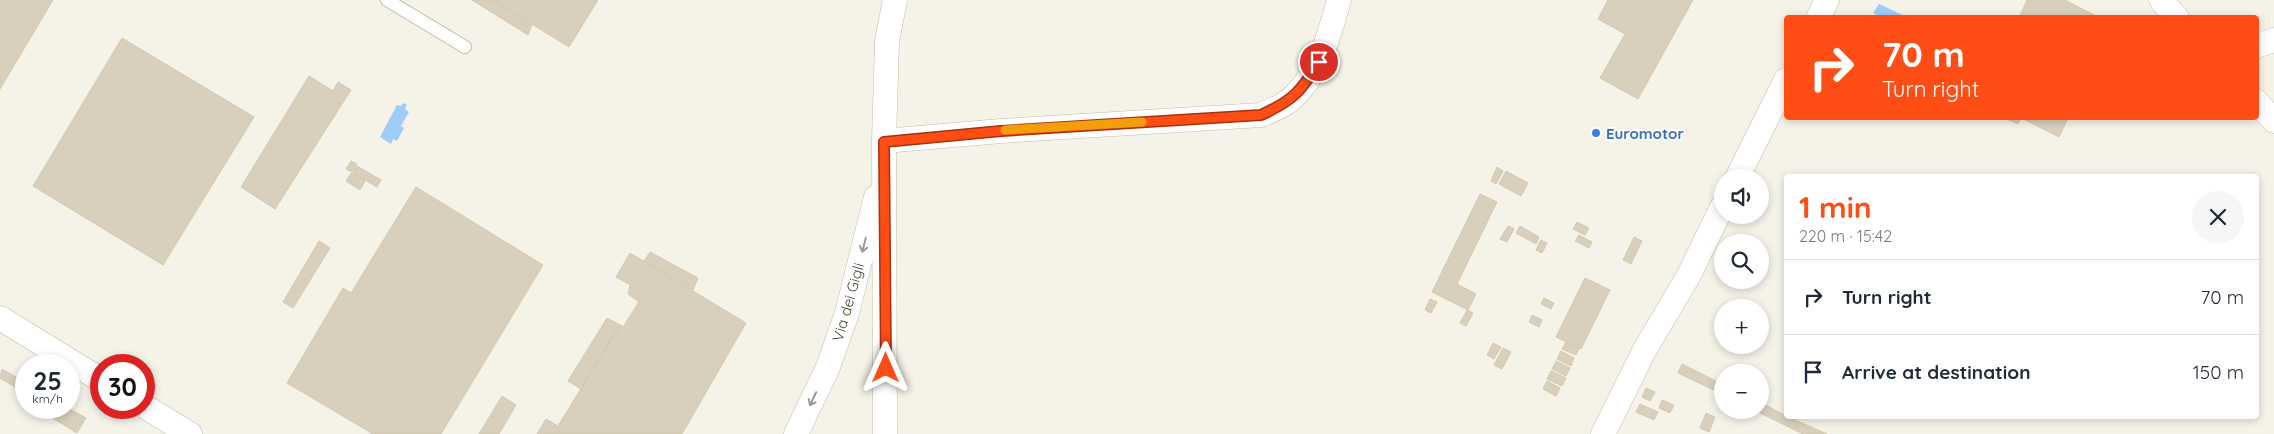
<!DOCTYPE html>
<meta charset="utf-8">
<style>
body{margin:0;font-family:Quicksand,sans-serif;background:#f6f6f7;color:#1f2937;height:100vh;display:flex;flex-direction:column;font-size:19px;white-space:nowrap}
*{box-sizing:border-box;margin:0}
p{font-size:16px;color:#747a83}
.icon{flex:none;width:28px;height:28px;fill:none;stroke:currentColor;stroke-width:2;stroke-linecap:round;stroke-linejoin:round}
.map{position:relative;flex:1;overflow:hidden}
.drawer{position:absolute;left:1784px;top:174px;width:475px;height:245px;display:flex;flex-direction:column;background:#fff;border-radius:5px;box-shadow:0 2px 8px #0003}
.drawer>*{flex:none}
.top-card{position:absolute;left:1784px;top:15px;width:475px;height:105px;border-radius:5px;box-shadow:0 2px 8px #0003;background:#ff4d16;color:#fff;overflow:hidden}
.controls{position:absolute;left:1714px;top:169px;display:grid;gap:10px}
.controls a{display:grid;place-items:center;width:55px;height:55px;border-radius:50%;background:#fff;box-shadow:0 2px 8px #0003;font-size:25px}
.speed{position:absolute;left:15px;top:354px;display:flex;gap:10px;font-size:25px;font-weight:700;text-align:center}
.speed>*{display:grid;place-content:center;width:65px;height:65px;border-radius:50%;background:#fff;box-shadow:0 2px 8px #0003;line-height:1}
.speed small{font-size:12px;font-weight:400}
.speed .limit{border:8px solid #d22;background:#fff;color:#111}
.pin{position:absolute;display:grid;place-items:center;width:42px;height:42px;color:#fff;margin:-21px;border:2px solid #fff;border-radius:50%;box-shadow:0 1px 5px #0007}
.me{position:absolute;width:55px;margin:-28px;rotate:0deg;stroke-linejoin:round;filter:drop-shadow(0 0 4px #0008)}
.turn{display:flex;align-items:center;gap:18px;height:105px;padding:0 15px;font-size:22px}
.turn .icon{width:65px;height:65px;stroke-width:2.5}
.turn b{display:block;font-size:35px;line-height:42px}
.round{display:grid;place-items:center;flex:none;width:52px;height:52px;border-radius:26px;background:#f6f6f7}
.overview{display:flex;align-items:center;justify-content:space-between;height:85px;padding:0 15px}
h1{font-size:30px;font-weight:800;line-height:38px;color:#ff4d16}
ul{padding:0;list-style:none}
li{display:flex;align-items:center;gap:15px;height:75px;padding:0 15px;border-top:1px solid #e0e1e3}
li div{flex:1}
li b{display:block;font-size:19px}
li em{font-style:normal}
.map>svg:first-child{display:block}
</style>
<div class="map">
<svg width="2274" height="434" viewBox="0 0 2274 434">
<rect width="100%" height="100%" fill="#f5f3e8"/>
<path fill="#9fccf7" d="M 1879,4 L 1907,17 L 1876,17 L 1877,15 L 1873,13 Z
M 403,103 L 407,105 L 405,109 L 409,112 L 401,126 L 404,128 L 397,141 L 393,139 L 391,144 L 380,137 L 397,105 L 401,106 Z"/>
<path fill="#d8d0bc" stroke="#d4c9af" d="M 0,0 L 53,0 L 0,89 Z
M 472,0 L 493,0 L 532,25 L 528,35 Z
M 493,0 L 598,0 L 569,47 Z
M 1608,0 L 1693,0 L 1638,99 L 1600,78 L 1625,34 L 1598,19 Z
M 2027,0 L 2065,0 L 2100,18 L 2019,18 Z
M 122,38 L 254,117 L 163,265 L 33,186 Z
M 309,76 L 333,91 L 338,82 L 351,90 L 275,209 L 241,187 Z
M 2004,118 L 2068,118 L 2059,137 L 2021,118 L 2018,124 Z
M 351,161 L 357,164 L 352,172 L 346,169 Z
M 357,166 L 381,180 L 377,187 L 353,173 Z
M 1497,167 L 1503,171 L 1496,184 L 1491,181 Z
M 1506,171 L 1528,183 L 1521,196 L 1499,184 Z
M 351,173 L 365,181 L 360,190 L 346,181 Z
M 416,187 L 543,265 L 441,434 L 373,434 L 287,383 L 343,288 L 351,293 Z
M 1480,194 L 1497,202 L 1457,284 L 1476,294 L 1468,310 L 1432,292 Z
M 1577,222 L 1589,228 L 1585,235 L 1573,229 Z
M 1508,226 L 1514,229 L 1507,242 L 1500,239 Z
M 1520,226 L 1539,237 L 1536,244 L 1516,233 Z
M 1579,235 L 1592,242 L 1589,248 L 1575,241 Z
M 1634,237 L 1642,241 L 1631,264 L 1623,260 Z
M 1541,240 L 1547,243 L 1542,253 L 1536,250 Z
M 319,241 L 330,248 L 293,308 L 283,302 Z
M 650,252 L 698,278 L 693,290 L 644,261 Z
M 630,253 L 746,323 L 682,434 L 537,434 L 546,419 L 558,426 L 620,325 L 623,327 L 639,302 L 628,294 L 630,285 L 616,277 Z
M 1585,278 L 1610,290 L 1581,349 L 1556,337 Z
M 1544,298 L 1554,303 L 1551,309 L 1541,304 Z
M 1430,299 L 1437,302 L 1431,313 L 1425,310 Z
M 1467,310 L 1473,313 L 1466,326 L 1460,323 Z
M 1532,315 L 1542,320 L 1539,327 L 1529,322 Z
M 607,318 L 620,325 L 581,389 L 568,381 Z
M 1566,342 L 1579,348 L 1576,355 L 1562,349 Z
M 1493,343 L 1501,347 L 1494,359 L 1487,355 Z
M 1503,348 L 1511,352 L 1502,369 L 1494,365 Z
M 1561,351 L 1574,358 L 1571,366 L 1557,359 Z
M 1556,361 L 1570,368 L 1566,376 L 1552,369 Z
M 1682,364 L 1722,384 L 1722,394 L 1678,373 Z
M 2,369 L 23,381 L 18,389 L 0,378 Z
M 1551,371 L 1566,378 L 1562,386 L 1547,379 Z
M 1547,381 L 1560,388 L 1556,396 L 1543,389 Z
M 1646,388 L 1655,392 L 1650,401 L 1642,397 Z
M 502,396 L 516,405 L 499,434 L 479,434 Z
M 1662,400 L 1674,405 L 1670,413 L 1659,408 Z
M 1760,402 L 1786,416 L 1827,434 L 1803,434 L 1754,410 L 1760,410 Z
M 1640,404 L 1658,412 L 1654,420 L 1636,412 Z
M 54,408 L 68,408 L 86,418 L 77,433 L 49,416 Z
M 1706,413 L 1715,417 L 1709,432 L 1700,428 Z"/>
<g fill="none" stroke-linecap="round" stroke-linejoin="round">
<defs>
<path id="lane" d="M 387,0 L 465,47"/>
<path id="street" d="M 2161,0 L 2177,18
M 1818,18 L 1827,0
M 2256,46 L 2274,40
M 2256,101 L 2274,121
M 884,141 L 1001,131 L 1261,115 C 1269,111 1279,108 1286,103 C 1318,79 1329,37 1339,0
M 1737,178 L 1786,80
M 0,318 L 101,380
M 144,406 L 190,434
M 796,434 L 828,367 L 847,313 L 876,197
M 885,434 L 884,141 L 887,41 L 895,0
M 1603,434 L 1644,351 L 1689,275 L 1722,207"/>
</defs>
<use href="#lane" stroke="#c2bcaa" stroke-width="14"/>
<use href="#street" stroke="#c2bcaa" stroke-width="25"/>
<use href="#lane" stroke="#fff" stroke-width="12"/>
<use href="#street" stroke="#fff" stroke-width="24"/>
</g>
<defs><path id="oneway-shaft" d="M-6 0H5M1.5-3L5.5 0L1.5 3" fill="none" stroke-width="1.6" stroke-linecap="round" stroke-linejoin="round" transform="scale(1.25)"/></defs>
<g stroke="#9b9890">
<use href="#oneway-shaft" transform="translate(864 245) rotate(104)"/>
<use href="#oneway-shaft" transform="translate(813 399) rotate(115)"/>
</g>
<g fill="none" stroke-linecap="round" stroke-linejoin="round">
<defs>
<path id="route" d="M 886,368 L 884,142 L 1001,131 L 1261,115 C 1294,100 1301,91 1319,62"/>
</defs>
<use href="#route" stroke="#a6320e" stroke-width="12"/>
<use href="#route" stroke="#ff4d16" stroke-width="9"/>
<path stroke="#f59e0b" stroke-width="9" d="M 1005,130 L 1142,122"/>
</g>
<circle fill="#3f7fe0" stroke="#fff" stroke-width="2" cx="1596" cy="133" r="5"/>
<g text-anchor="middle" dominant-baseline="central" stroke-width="4" stroke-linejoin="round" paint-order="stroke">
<g font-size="15" font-weight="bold" fill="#366cbe" stroke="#fff" text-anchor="start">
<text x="1606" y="133">Euromotor</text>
</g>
<g font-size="15" fill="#4a4436" stroke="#fff">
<text transform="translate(848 302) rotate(-74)">Via dei Gigli</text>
</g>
</g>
</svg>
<div class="controls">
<a><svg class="icon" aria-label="sound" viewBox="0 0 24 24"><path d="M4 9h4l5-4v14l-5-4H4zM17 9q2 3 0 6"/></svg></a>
<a><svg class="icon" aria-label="search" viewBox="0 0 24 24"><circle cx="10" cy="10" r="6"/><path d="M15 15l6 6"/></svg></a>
<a>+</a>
<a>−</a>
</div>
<div class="speed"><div>25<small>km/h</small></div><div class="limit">30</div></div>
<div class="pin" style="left:1319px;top:62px;background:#d93025"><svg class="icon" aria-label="arrive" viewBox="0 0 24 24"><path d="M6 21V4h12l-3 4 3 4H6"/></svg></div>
<svg class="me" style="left:886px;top:368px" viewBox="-20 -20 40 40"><path d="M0-17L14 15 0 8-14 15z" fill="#ff4d16" stroke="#fff" stroke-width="4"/></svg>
<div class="top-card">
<div class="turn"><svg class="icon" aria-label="right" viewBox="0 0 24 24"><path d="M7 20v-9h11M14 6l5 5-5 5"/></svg><div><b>70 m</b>Turn right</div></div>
</div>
<section class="drawer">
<div class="overview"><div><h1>1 min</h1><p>220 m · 15:42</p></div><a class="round"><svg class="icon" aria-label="close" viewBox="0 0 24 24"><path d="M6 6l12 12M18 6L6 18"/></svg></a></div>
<ul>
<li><svg class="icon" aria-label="right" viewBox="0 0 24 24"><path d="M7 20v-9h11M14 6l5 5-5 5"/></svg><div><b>Turn right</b></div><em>70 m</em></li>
<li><svg class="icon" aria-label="arrive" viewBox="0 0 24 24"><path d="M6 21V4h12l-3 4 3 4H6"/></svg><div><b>Arrive at destination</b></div><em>150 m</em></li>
</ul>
</section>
</div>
